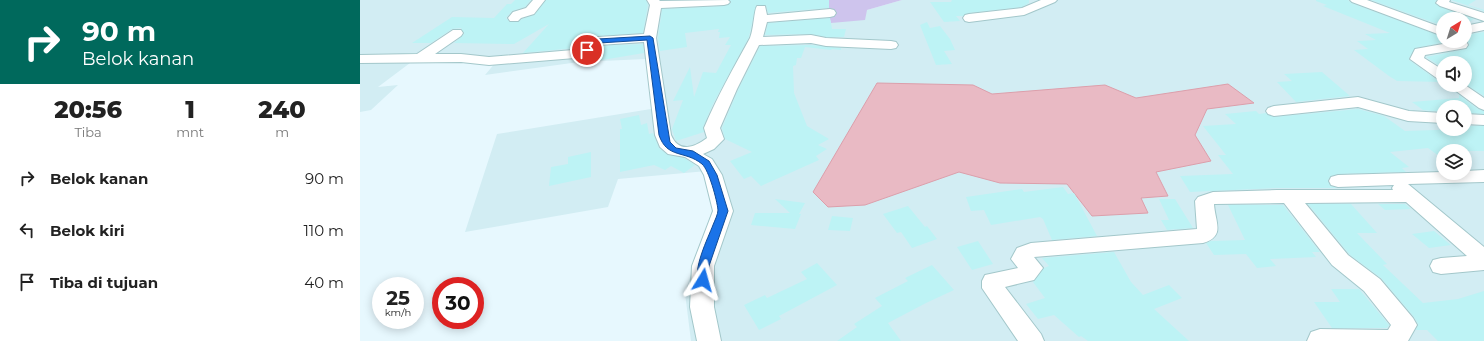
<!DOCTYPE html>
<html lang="id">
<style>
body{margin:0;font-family:Montserrat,sans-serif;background:#f2f2f2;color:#222;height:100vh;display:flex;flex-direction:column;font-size:15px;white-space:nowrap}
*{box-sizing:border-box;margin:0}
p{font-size:13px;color:#767676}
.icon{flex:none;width:22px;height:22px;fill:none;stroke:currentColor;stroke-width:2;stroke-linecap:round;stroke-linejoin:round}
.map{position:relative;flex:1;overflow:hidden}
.details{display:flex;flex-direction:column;background:#fff;width:360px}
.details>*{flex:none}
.top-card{background:#00695c;color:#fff;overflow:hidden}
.needle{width:26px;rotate:38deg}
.buttons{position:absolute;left:1076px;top:12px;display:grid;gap:8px}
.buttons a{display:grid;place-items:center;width:36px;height:36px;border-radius:50%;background:#fff;box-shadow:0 2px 10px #0003;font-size:20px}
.speed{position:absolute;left:12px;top:277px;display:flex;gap:8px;font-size:20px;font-weight:700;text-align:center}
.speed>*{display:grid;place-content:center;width:52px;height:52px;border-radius:50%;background:#fff;box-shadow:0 2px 10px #0003;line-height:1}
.speed small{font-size:10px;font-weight:400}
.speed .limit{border:6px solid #d22;background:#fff;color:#111}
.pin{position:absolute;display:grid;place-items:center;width:34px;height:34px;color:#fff;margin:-17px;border:2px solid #fff;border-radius:50%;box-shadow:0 1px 4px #0007}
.me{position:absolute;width:44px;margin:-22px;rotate:8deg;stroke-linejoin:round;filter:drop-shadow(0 0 3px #0008)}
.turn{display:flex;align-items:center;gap:14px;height:84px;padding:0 16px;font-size:18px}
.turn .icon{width:52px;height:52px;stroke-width:2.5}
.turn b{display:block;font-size:28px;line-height:34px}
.eta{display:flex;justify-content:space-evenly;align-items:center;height:68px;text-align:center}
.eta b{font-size:24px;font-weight:800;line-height:28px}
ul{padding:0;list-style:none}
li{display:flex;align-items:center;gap:12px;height:52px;padding:0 16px}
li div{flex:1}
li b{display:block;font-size:15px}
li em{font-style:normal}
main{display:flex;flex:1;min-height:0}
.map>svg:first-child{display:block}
</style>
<main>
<section class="details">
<div class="top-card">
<div class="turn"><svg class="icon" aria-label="right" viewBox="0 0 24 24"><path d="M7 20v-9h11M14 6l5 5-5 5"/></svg><div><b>90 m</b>Belok kanan</div></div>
</div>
<div class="eta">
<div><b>20:56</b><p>Tiba</p></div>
<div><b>1</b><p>mnt</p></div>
<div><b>240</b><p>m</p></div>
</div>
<ul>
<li><svg class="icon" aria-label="right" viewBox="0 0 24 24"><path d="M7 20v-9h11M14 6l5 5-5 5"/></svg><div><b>Belok kanan</b></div><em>90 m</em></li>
<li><svg class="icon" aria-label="left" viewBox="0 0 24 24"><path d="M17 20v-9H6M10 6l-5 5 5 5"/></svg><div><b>Belok kiri</b></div><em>110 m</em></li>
<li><svg class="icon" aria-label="arrive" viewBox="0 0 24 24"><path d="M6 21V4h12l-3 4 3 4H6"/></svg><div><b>Tiba di tujuan</b></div><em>40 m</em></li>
</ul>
</section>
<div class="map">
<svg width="1124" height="341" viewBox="0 0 1124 341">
<rect width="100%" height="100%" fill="#e7f8fe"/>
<path fill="#d2edf3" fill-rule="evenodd" d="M 0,0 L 465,0 L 471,23 L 507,10 L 542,0 L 1124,0 L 1124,341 L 331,341 L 325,293 L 353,207 L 347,171 L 258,179 L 248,207 L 105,232 L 137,134 L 297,108 L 286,59 L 219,62 L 125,75 L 136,62 L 62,54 L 18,87 L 38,85 L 11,110 L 0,112 ZM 1083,19 L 1105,19 L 1105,41 L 1083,41 ZM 1083,63 L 1105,63 L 1105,85 L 1083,85 ZM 1083,107 L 1105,107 L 1105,129 L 1083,129 ZM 1083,151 L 1105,151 L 1105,173 L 1083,173 Z"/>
<path fill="#cec4ed" d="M 465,0 L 542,0 L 507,10 L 505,20 L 471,23 Z"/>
<path fill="#e9bac4" stroke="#dc9fab" d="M 517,83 L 613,85 L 632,94 L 745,85 L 776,98 L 868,84 L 894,103 L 847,109 L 835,135 L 851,161 L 796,172 L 808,196 L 781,198 L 788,213 L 732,216 L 707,184 L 640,183 L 599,172 L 505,205 L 468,207 L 453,192 Z"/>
<path fill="#bdf3f5" d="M 155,0 L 171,0 L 165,7 L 152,11 L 146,18 L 150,22 L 158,22 L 162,19 L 174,15 L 186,0 L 286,0 L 288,5 L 283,33 L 238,36 L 226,39 L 221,46 L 215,48 L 163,53 L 189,24 L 154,44 L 94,43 L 104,34 L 101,28 L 92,29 L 71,43 L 52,43 L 92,17 L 134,18 L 147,4 L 151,4 Z
M 370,0 L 469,0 L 469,8 L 408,13 L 406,5 L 396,5 L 389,37 L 353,104 L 343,127 L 344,132 L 316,141 L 312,129 L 323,100 L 313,101 L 330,67 L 334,97 L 343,72 L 356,73 L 371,45 L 365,45 L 370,37 L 359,38 L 360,32 L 358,32 L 359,29 L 325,33 L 327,47 L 300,51 L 298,38 L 302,9 L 364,6 L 371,3 Z
M 592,0 L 669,0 L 669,3 L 662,7 L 609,13 L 603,16 L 596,16 L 600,21 L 584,22 L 570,2 L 591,2 Z
M 956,0 L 988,0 L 991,3 L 1083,37 L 1083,41 L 1091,41 L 1055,48 L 1049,58 L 1049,60 L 1077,80 L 1083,82 L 1037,81 L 1029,76 L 994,50 L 1008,49 L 997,41 L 1016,40 L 1005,34 L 1030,33 L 963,6 L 967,5 L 956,1 Z
M 1011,0 L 1076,0 L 1075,3 L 1080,7 L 1114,19 L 1105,24 L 1105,19 L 1083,19 L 1083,26 Z
M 1091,0 L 1116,0 L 1108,5 L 1124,10 L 1124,11 Z
M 470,18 L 472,29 L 486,29 L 484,37 L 466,37 L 451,34 L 405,35 L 408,23 Z
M 567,22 L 570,28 L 580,26 L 590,39 L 595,50 L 584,51 L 592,64 L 576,65 L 560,25 Z
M 1124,32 L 1124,96 L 1105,84 L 1105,63 L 1083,63 L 1083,68 L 1066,57 L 1106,49 L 1109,44 L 1105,35 Z
M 283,44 L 284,53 L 242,60 L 216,62 L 218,59 L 232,54 L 237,47 L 239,46 Z
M 451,45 L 481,48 L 481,50 L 472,49 L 471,50 L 445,47 L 441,58 L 437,58 L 436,65 L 433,66 L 434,93 L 447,126 L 469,139 L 458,145 L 467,149 L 456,156 L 459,160 L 401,186 L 391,176 L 384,179 L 370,161 L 392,152 L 365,139 L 362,128 L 378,90 L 400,46 Z
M 962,72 L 990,96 L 936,102 L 917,82 L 932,81 L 924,74 Z
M 1099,95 L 1118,109 L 1124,111 L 1124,114 L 1105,113 L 1105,107 L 1083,107 L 1083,112 L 1063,110 L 1052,102 L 1099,98 Z
M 998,109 L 1024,116 L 1045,131 L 1105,129 L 1105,126 L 1124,126 L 1124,151 L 1083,151 L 1083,159 L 1068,148 L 1030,152 L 1049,167 L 1042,168 L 1046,172 L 978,174 L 971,176 L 968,180 L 970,186 L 978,188 L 917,188 L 830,192 L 820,176 L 873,174 L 858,155 L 866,155 L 843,126 L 876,124 L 865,114 L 896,111 L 899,114 L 906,113 L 914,117 Z
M 279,115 L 281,125 L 287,123 L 289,134 L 293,133 L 299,148 L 308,155 L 324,158 L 335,165 L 324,173 L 311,166 L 305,170 L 294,165 L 260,172 L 260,129 L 262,129 L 260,119 Z
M 231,152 L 231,177 L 189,186 L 191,167 L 208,164 L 208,157 Z
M 703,187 L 708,194 L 714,193 L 737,236 L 692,240 L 683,219 L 680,217 L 631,225 L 624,210 L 611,211 L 606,197 L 662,189 L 664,192 Z
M 415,199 L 445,203 L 439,214 L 441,214 L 435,229 L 391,225 L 395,213 L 430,213 Z
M 799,199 L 815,199 L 833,228 L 807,230 L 801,220 L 809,220 Z
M 948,204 L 991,204 L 1017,233 L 997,233 L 1027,264 L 1023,265 L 1063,303 L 1098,299 L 1124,291 L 1124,341 L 1078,341 L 1067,330 L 1056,330 L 1058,324 L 1054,317 L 1021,278 L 990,255 Z
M 1018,204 L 1045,204 L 1051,209 L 1025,210 Z
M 868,205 L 923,205 L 960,252 L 952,252 L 956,257 L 910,259 L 916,266 L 897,268 L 886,254 L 854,255 L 846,243 L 851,241 L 885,240 Z
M 548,206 L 565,227 L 567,226 L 577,239 L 552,248 L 541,232 L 537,233 L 523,214 Z
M 472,216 L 493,218 L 490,231 L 468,230 Z
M 1074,231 L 1091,245 L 1069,248 L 1052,234 Z
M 618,241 L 633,264 L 612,270 L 597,247 Z
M 754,252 L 771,282 L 783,295 L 809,285 L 822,298 L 794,309 L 829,341 L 728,341 L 721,336 L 719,337 L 694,315 L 678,319 L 666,304 L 685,298 L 673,282 L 684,268 L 689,266 L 682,258 Z
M 457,263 L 477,285 L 419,316 L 421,319 L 399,330 L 384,305 L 405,295 L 407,298 L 447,279 L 441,272 Z
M 572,265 L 594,290 L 566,303 L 528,323 L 541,341 L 477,341 L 497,327 L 494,324 L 522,306 L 515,298 L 548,281 L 545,278 Z
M 971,289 L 999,289 L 1029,325 L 1027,328 L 972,328 L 954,302 L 980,302 Z"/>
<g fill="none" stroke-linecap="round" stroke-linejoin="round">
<defs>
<path id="minor" d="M 173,0 L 185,0 L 174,14 L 161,18 L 158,21 L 150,21 L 148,18 L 153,12 L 166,8 Z
M 287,0 L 299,0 L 300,1 L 368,0 L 370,2 L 368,4 L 364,5 L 301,8 L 296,38 L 311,135 C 319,154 335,147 347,138 L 344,128 C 357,97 374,67 390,38 C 394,28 394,10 397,6 L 405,6 L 407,15 L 470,9 L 474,10 L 476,13 L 474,16 L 470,17 L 407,22 L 403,37 L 451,35 L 466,38 L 531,41 L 536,42 L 538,45 L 536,48 L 531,49 L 466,46 L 451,43 L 399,45 L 377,89 L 360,128 L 364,139 L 354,149 L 343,154 L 352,159 L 362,175 L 373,211 L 354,266 L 354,307 L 361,341 L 337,341 L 330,307 L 332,266 L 353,211 L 344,175 L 339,166 L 325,157 L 308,154 L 300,147 L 295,135 L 284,42 L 239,45 L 236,46 L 232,53 L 215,58 L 129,65 L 101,62 L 0,63 L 0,55 L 57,54 L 93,30 L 101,30 L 103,33 L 101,36 L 75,54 L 101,54 L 129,57 L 213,50 L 222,47 L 226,40 L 238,37 L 284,34 L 290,5 Z
M 681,0 L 697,0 L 695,2 L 664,15 L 609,22 L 605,21 L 603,18 L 605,15 L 609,14 L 662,8 Z
M 990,0 L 1007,0 L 1083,28 L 1083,36 L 992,2 Z
M 1078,0 L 1090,0 L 1089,2 L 1124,13 L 1124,21 L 1080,6 L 1076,3 Z
M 1124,22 L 1124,30 L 1105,34 L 1105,26 Z
M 1105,39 L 1108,45 L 1106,48 L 1065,55 L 1064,58 L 1083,70 L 1083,80 L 1078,79 L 1050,59 L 1055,49 L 1094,42 L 1094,41 L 1105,41 Z
M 1088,85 L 1105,85 L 1124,98 L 1124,110 L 1119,108 Z
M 998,97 L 1049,111 L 1083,113 L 1083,123 L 1048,121 L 998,107 L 914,116 L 908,114 L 906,111 L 908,108 L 914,106 Z
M 1105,114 L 1124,115 L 1124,125 L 1105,124 Z
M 1124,170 L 1124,182 L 1048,184 L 1124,247 L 1124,270 L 1081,274 L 1073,272 L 1070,266 L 1073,260 L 1081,258 L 1107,256 L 1046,202 L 945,203 L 988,255 L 1020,279 L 1053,318 L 1057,325 L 1048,341 L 947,341 L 951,332 L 960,329 L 1028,330 L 1031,325 L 1004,291 L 972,265 L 924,203 L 854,204 C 855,222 866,236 843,243 L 674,257 L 683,268 L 674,280 L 645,287 L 681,334 L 684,341 L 658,341 L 622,288 L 622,281 L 625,275 L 658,268 L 651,259 L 657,248 L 671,243 L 837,229 L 835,201 L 838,197 L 853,192 L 917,190 L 1033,190 L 1032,188 L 1034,185 L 978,187 L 971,185 L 969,181 L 971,177 L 978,175 L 1083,172 L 1105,173 L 1105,171 Z"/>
</defs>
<use href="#minor" stroke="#a3c7ca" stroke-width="2"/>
<use href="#minor" fill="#fff" fill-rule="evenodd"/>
</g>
<path fill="#1a73e8" stroke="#114b97" d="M 290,36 L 293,38 L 310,142 L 316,148 L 333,151 L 349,161 L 357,175 L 368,211 L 349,266 L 348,280 L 347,283 L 343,284 L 339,283 C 332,270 348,238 353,225 C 355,220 358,214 358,210 C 357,200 349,170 342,164 C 325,150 307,159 299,135 L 287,40 L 239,43 L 234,45 L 230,51 L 224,50 L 229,42 L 238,39 Z"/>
</svg>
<div class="buttons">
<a><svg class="needle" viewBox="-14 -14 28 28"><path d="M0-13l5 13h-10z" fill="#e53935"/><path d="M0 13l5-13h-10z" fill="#767676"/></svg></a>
<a><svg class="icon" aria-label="sound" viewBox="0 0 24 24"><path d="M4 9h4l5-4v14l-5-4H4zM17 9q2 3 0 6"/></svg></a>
<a><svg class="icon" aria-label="search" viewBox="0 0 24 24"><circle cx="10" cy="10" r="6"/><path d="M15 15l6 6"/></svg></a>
<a><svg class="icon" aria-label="layers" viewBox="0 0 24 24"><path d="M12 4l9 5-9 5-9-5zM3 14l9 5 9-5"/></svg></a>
</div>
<div class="speed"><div>25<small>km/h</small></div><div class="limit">30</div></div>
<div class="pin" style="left:227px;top:50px;background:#d93025"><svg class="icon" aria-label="arrive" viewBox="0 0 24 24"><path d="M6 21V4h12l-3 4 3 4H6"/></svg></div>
<svg class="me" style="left:343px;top:280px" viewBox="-20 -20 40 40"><path d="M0-17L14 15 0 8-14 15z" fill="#1a73e8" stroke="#fff" stroke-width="4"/></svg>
</div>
</main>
